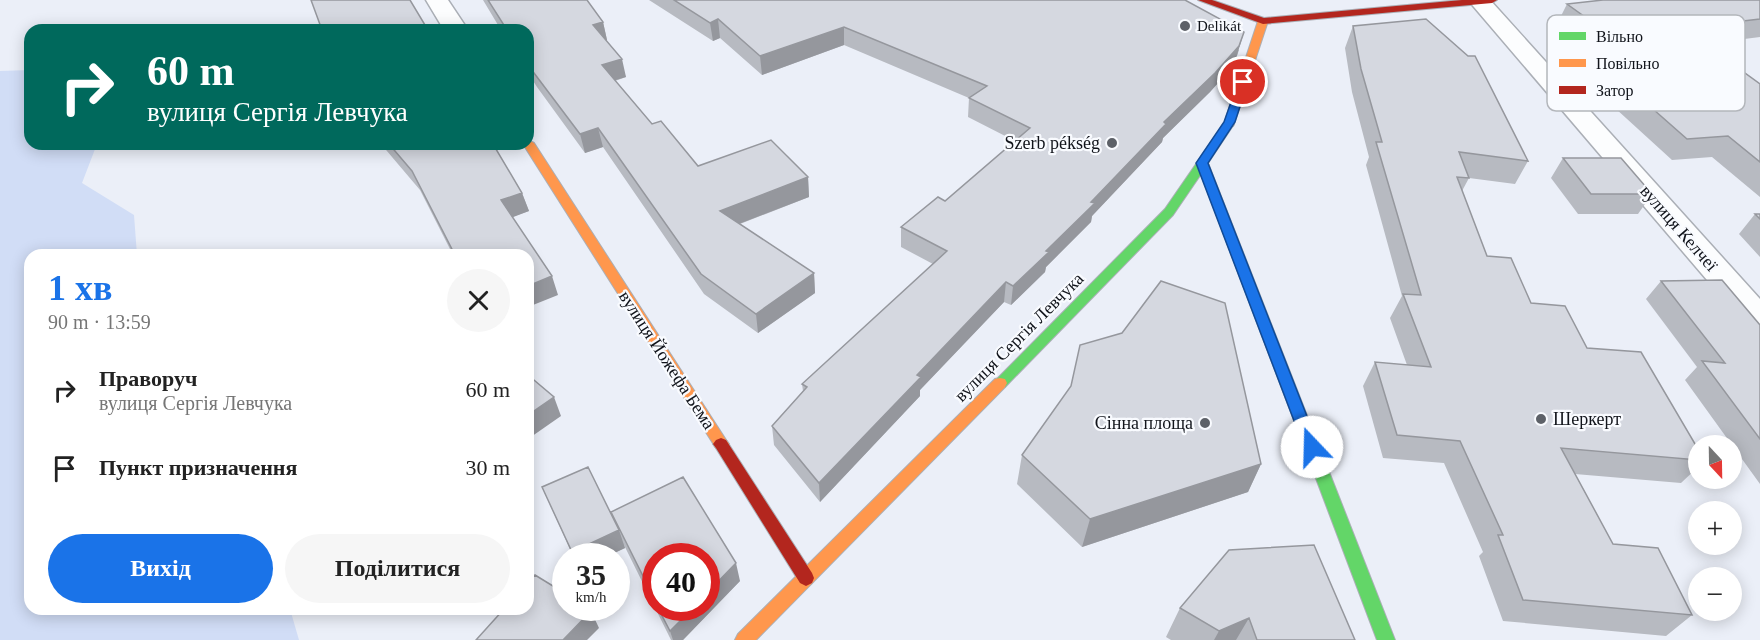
<!DOCTYPE html>
<html lang="uk">
<meta charset="utf-8">
<style>
body{margin:0;font-family:Georgia,serif;background:#f6f6f6;color:#222;height:100vh;display:flex;flex-direction:column;font-size:22px;white-space:nowrap}
*{box-sizing:border-box;margin:0}
p{font-size:20px;color:#767676}
.icon{flex:none;width:33px;height:33px;fill:none;stroke:currentColor;stroke-width:2;stroke-linecap:round;stroke-linejoin:round}
.map{position:relative;flex:1;overflow:hidden}
.drawer{position:absolute;left:24px;top:249px;width:510px;height:366px;display:flex;flex-direction:column;background:#fff;border-radius:18px;box-shadow:0 3px 15px #0003}
.drawer>*{flex:none}
.hud{position:absolute;left:24px;top:24px;width:510px;height:126px;border-radius:18px;box-shadow:0 3px 15px #0003;background:#00695c;color:#fff;overflow:hidden}
.needle{width:39px;rotate:158deg}
.fabs{position:absolute;left:1688px;top:435px;display:grid;gap:12px}
.fabs a{display:grid;place-items:center;width:54px;height:54px;border-radius:50%;background:#fff;box-shadow:0 3px 15px #0003;font-size:30px}
.speed{position:absolute;left:552px;top:543px;display:flex;gap:12px;font-size:30px;font-weight:700;text-align:center}
.speed>*{display:grid;place-content:center;width:78px;height:78px;border-radius:50%;background:#fff;box-shadow:0 3px 15px #0003;line-height:1}
.speed small{font-size:15px;font-weight:400}
.speed .limit{border:9px solid #d22;background:#fff;color:#111}
.pin{position:absolute;display:grid;place-items:center;width:51px;height:51px;color:#fff;margin:-26px;border:3px solid #fff;border-radius:50%;box-shadow:0 2px 6px #0007}
.me{position:absolute;width:66px;margin:-33px;rotate:339deg;stroke-linejoin:round;filter:drop-shadow(0 0 4px #0008)}
.turn{display:flex;align-items:center;gap:21px;height:126px;padding:0 24px;font-size:27px}
.turn .icon{width:78px;height:78px;stroke-width:2.5}
.turn b{display:block;font-size:42px;line-height:51px}
.round{display:grid;place-items:center;flex:none;width:63px;height:63px;border-radius:32px;background:#f6f6f6}
.head{display:flex;align-items:center;justify-content:space-between;height:102px;padding:0 24px}
h1{font-size:36px;font-weight:600;line-height:45px;color:#1a73e8}
.cta{display:flex;gap:12px;margin-top:auto;padding:12px 24px}
.cta a{flex:1;height:69px;border-radius:36px;background:#1a73e8;color:#fff;font-size:24px;font-weight:600;line-height:69px;text-align:center}
.cta a+a{background:#f6f6f6;color:#222}
ul{padding:0;list-style:none}
li{display:flex;align-items:center;gap:18px;height:78px;padding:0 24px}
li div{flex:1}
li b{display:block;font-size:22px}
li em{font-style:normal}
.map>svg:first-child{display:block}
</style>
<div class="map">
<svg width="1760" height="640" viewBox="0 0 1760 640">
<rect width="100%" height="100%" fill="#ebeff8"/>
<path fill="#d1ddf6" d="M 30,70 L 30,144 L 97,144 L 82,183 L 134,215 L 137,255 L 30,255 L 30,609 L 290,609 L 299,640 L 0,640 L 0,71 Z"/>
<g fill="none" stroke-linecap="round" stroke-linejoin="round">
<defs>
<path id="street" d="M 426,0 L 448,0 L 468,30 L 444,30 Z
M 1468,0 L 1490,0 L 1760,299 L 1760,332 L 1748,328 Z"/>
<path id="fast" d="M 1229,121 L 1234,124 L 1208,163 L 1395,640 L 1377,640 L 1201,174 L 1173,215 L 1005,387 L 995,387 L 993,383 L 1165,209 L 1225,122 Z"/>
<path id="slow" d="M 1263,18 L 1268,21 L 1234,124 L 1233,126 L 1225,126 L 1224,124 L 1258,21 Z
M 528,140 L 534,143 L 726,440 L 729,444 L 726,448 L 721,450 L 716,448 L 523,144 L 528,144 Z
M 1000,378 L 1005,379 L 1007,383 L 1005,387 L 756,640 L 735,640 L 738,634 L 995,379 Z"/>
<path id="jam" d="M 1198,0 L 1212,0 L 1264,18 L 1462,0 L 1497,0 L 1492,3 L 1263,24 Z
M 721,438 L 726,440 L 812,573 L 814,578 L 812,583 L 806,586 L 800,583 L 716,448 L 713,444 L 716,440 Z"/>
</defs>
<use href="#street" stroke="#abafb6" stroke-width="3"/>
<use href="#fast" stroke="#abafb6" stroke-width="2"/>
<use href="#slow" stroke="#abafb6" stroke-width="2"/>
<use href="#jam" stroke="#abafb6" stroke-width="2"/>
<use href="#street" fill="#fcfdfe" fill-rule="evenodd"/>
<use href="#fast" fill="#63d668" fill-rule="evenodd"/>
<use href="#slow" fill="#ff974d" fill-rule="evenodd"/>
<use href="#jam" fill="#b3261e" fill-rule="evenodd"/>
</g>
<path fill="#b7bac1" fill-rule="evenodd" d="M 483,0 L 587,0 L 603,22 L 607,40 L 607,41 L 626,77 L 615,81 L 652,124 L 698,166 L 808,177 L 809,197 L 740,224 L 814,273 L 815,293 L 758,333 L 704,294 L 603,147 L 585,153 L 537,87 L 528,73 L 528,30 L 501,30 Z
M 649,0 L 1185,0 L 1239,50 L 1234,65 L 1210,92 L 1163,138 L 1162,142 L 1092,216 L 1091,222 L 1046,267 L 1045,272 L 1011,305 L 1004,302 L 920,390 L 920,396 L 820,502 L 774,445 L 772,426 L 803,391 L 802,384 L 933,264 L 901,247 L 901,227 L 945,201 L 1015,141 L 968,117 L 969,98 L 844,45 L 762,75 L 720,38 L 713,41 Z
M 1760,0 L 1760,37 L 1705,44 L 1760,84 L 1760,197 L 1712,157 L 1672,160 L 1581,77 L 1588,67 L 1584,63 L 1591,50 L 1557,24 L 1567,4 Z
M 1353,26 L 1528,161 L 1515,184 L 1469,178 L 1462,191 L 1487,256 L 1531,303 L 1587,348 L 1698,449 L 1698,467 L 1681,483 L 1575,474 L 1613,544 L 1692,615 L 1666,636 L 1503,621 L 1479,556 L 1483,552 L 1444,463 L 1383,458 L 1363,386 L 1375,362 L 1407,365 L 1390,318 L 1402,296 L 1366,165 L 1369,157 L 1352,92 L 1345,48 Z
M 381,144 L 493,144 L 522,193 L 529,211 L 512,217 L 558,295 L 528,255 L 453,255 L 420,190 Z
M 1563,158 L 1652,194 L 1638,214 L 1578,214 L 1551,178 Z
M 1755,214 L 1760,214 L 1760,257 L 1739,234 Z
M 1661,281 L 1760,325 L 1760,484 L 1685,380 L 1697,367 L 1646,299 Z
M 1022,455 L 1261,464 L 1248,492 L 1082,547 L 1017,484 Z
M 542,487 L 612,515 L 740,581 L 683,640 L 671,640 L 624,545 L 625,548 L 608,556 L 573,556 ZM 656,556 L 706,608 L 656,608 Z
M 1229,550 L 1355,640 L 1171,640 L 1166,637 L 1180,608 Z"/>
<path fill="#95979d" d="M 718,19 L 720,38 L 713,41 L 710,23 Z
M 603,22 L 607,40 L 598,43 L 593,25 Z
M 844,27 L 844,45 L 762,75 L 760,56 Z
M 1244,32 L 1234,65 L 1210,92 L 1163,138 L 1162,142 L 1092,216 L 1091,222 L 1046,267 L 1045,272 L 1011,305 L 1013,286 L 1164,122 Z
M 622,59 L 626,77 L 606,83 L 602,65 Z
M 598,128 L 603,147 L 585,153 L 580,134 Z
M 808,177 L 809,197 L 723,230 L 720,211 Z
M 522,193 L 529,211 L 508,219 L 501,200 Z
M 814,273 L 815,293 L 758,333 L 756,314 Z
M 552,276 L 558,295 L 528,307 L 528,286 Z
M 1006,282 L 1004,302 L 920,390 L 920,396 L 820,502 L 819,483 L 917,375 Z
M 554,397 L 561,416 L 528,439 L 528,415 Z
M 1261,464 L 1248,492 L 1082,547 L 1090,519 Z
M 619,530 L 625,548 L 608,556 L 574,556 L 572,552 Z
M 736,563 L 740,581 L 683,640 L 673,640 L 670,631 L 693,608 L 706,608 L 706,594 Z
M 591,611 L 599,628 L 587,640 L 563,640 Z
M 1249,618 L 1236,640 L 1214,640 L 1219,631 Z"/>
<path fill="#d5d8e0" stroke="#95979d" stroke-width="1.5" d="M 311,0 L 410,0 L 428,30 L 322,30 Z
M 488,0 L 587,0 L 603,22 L 593,25 L 622,59 L 602,65 L 652,124 L 661,121 L 698,166 L 771,140 L 808,177 L 720,211 L 814,273 L 756,314 L 701,274 L 598,128 L 580,134 L 531,69 L 528,63 L 528,30 L 507,30 Z
M 674,0 L 1185,0 L 1244,32 L 1239,46 L 1215,73 L 1164,122 L 1166,124 L 1091,202 L 1095,203 L 1046,251 L 1049,252 L 1013,286 L 1006,282 L 917,375 L 921,377 L 819,483 L 772,426 L 807,387 L 802,384 L 947,251 L 901,227 L 938,197 L 945,201 L 1030,128 L 969,98 L 987,86 L 844,27 L 760,56 L 718,19 L 710,23 Z
M 1603,0 L 1760,0 L 1760,19 L 1683,28 L 1760,84 L 1760,162 L 1728,136 L 1687,139 L 1594,57 L 1611,57 L 1596,42 L 1620,42 L 1567,4 Z
M 1426,19 L 1468,56 L 1475,56 L 1528,161 L 1459,152 L 1469,178 L 1457,177 L 1487,256 L 1511,258 L 1531,303 L 1565,306 L 1587,348 L 1641,352 L 1698,449 L 1698,460 L 1561,448 L 1613,544 L 1658,548 L 1692,615 L 1523,600 L 1498,535 L 1503,535 L 1460,441 L 1397,435 L 1375,362 L 1431,367 L 1403,294 L 1421,295 L 1376,142 L 1382,142 L 1361,69 L 1353,26 Z
M 389,144 L 493,144 L 522,193 L 501,200 L 552,276 L 528,286 L 528,255 L 455,255 L 412,171 Z
M 1563,158 L 1621,158 L 1652,194 L 1591,194 Z
M 1755,214 L 1760,214 L 1760,219 Z
M 1722,280 L 1760,325 L 1760,439 L 1702,361 L 1725,363 L 1661,281 Z
M 1161,281 L 1225,303 L 1261,464 L 1090,519 L 1022,455 L 1071,386 L 1080,345 L 1122,333 Z
M 528,375 L 554,397 L 528,415 Z
M 588,467 L 619,530 L 572,552 L 542,487 Z
M 683,477 L 736,563 L 706,594 L 706,556 L 656,556 L 656,602 L 611,512 Z
M 1314,545 L 1355,640 L 1257,640 L 1249,618 L 1219,631 L 1180,608 L 1229,550 Z
M 535,575 L 566,594 L 566,608 L 586,608 L 591,611 L 563,640 L 476,640 L 504,609 L 528,609 L 528,582 Z
M 658,608 L 693,608 L 670,631 Z"/>
<path fill="#1a73e8" stroke="#114b97" stroke-width="1.5" d="M 1243,79 L 1248,82 L 1235,122 L 1208,163 L 1319,447 L 1317,452 L 1312,454 L 1306,452 L 1304,447 L 1196,163 L 1224,122 L 1238,82 Z"/>
<g fill="#5d6168" stroke="#f9fbff" stroke-width="2">
<circle cx="1185" cy="26" r="6"/>
<circle cx="1112" cy="143" r="6"/>
<circle cx="1541" cy="419" r="6"/>
<circle cx="1205" cy="423" r="6"/>
</g>
<g text-anchor="middle" dominant-baseline="central" stroke-width="4.5" stroke-linejoin="round" paint-order="stroke">
<g font-size="15" fill="#11141b" stroke="#f9fbff" text-anchor="start">
<text x="1197" y="26">Delikát</text>
</g>
<g font-size="18" fill="#11141b" stroke="#f9fbff" text-anchor="end">
<text x="1100" y="143">Szerb pékség</text>
<text x="1553" y="419" text-anchor="start">Шеркерт</text>
<text x="1193" y="423">Сінна площа</text>
</g>
<g font-size="18" fill="#11141b" stroke="#f9fbff">
<text transform="translate(1679 228) rotate(49)">вулиця Келчеї</text>
<text transform="translate(1019 337) rotate(-45)">вулиця Сергія Левчука</text>
<text transform="translate(667 360) rotate(57)">вулиця Йожефа Бема</text>
</g>
</g>
<rect x="1547" y="15" width="198" height="96" rx="9" fill="#f9fbff" stroke="#b3b6bb" stroke-width="1.5"/>
<rect x="1559" y="32" width="27" height="8" fill="#63d668"/>
<rect x="1559" y="59" width="27" height="8" fill="#ff974d"/>
<rect x="1559" y="86" width="27" height="8" fill="#b3261e"/>
<g font-size="16" fill="#11141b">
<text x="1596" y="42">Вільно</text>
<text x="1596" y="69">Повільно</text>
<text x="1596" y="96">Затор</text>
</g>
</svg>
<div class="fabs">
<a><svg class="needle" viewBox="-14 -14 28 28"><path d="M0-13l5 13h-10z" fill="#e53935"/><path d="M0 13l5-13h-10z" fill="#767676"/></svg></a>
<a>+</a>
<a>−</a>
</div>
<div class="speed"><div>35<small>km/h</small></div><div class="limit">40</div></div>
<div class="pin" style="left:1243px;top:82px;background:#d93025"><svg class="icon" aria-label="arrive" viewBox="0 0 24 24"><path d="M6 21V4h12l-3 4 3 4H6"/></svg></div>
<svg class="me" style="left:1312px;top:447px" viewBox="-20 -20 40 40"><circle r="19" fill="#fff"/><path d="M0-13L10 11 0 6-10 11z" fill="#1a73e8"/></svg>
<div class="hud">
<div class="turn"><svg class="icon" aria-label="right" viewBox="0 0 24 24"><path d="M7 20v-9h11M14 6l5 5-5 5"/></svg><div><b>60 m</b>вулиця Сергія Левчука</div></div>
</div>
<section class="drawer">
<div class="head"><div><h1>1 хв</h1><p>90 m · 13:59</p></div><a class="round"><svg class="icon" aria-label="close" viewBox="0 0 24 24"><path d="M6 6l12 12M18 6L6 18"/></svg></a></div>
<ul>
<li><svg class="icon" aria-label="right" viewBox="0 0 24 24"><path d="M7 20v-9h11M14 6l5 5-5 5"/></svg><div><b>Праворуч</b><p>вулиця Сергія Левчука</p></div><em>60 m</em></li>
<li><svg class="icon" aria-label="arrive" viewBox="0 0 24 24"><path d="M6 21V4h12l-3 4 3 4H6"/></svg><div><b>Пункт призначення</b></div><em>30 m</em></li>
</ul>
<div class="cta"><a>Вихід</a><a>Поділитися</a></div>
</section>
</div>
